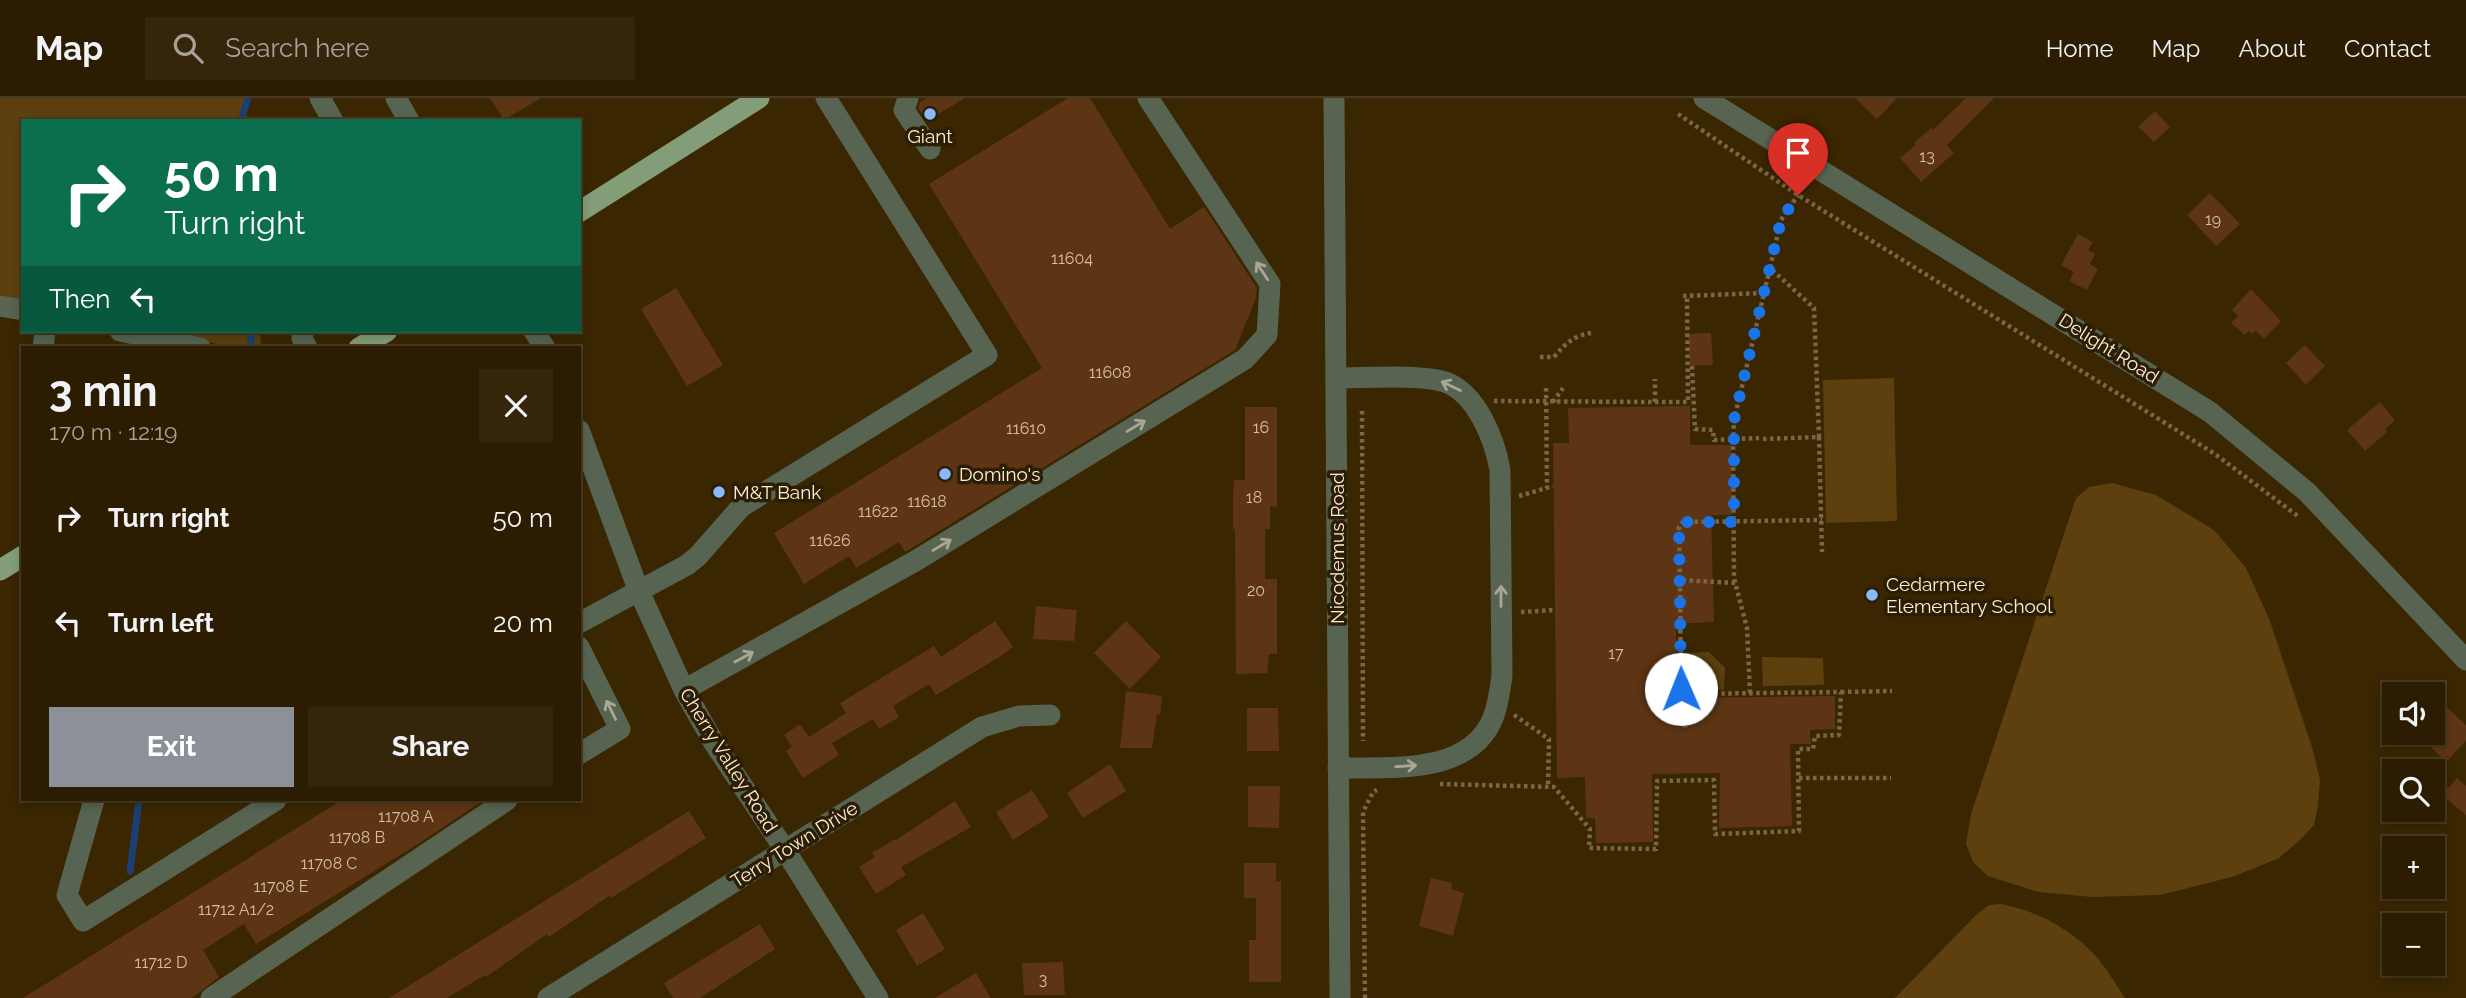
<!DOCTYPE html>
<meta charset="utf-8">
<style>
body{margin:0;font-family:Raleway,sans-serif;background:#34250b;color:#f1f3f6;height:100vh;display:flex;flex-direction:column;font-size:26px;white-space:nowrap}
*{box-sizing:border-box;margin:0}
p{font-size:23px;color:#a6a199}
.icon{flex:none;width:38px;height:38px;fill:none;stroke:currentColor;stroke-width:2;stroke-linecap:round;stroke-linejoin:round}
.map{position:relative;flex:1;overflow:hidden}
.sheet{position:absolute;left:21px;top:248px;width:560px;height:455px;display:flex;flex-direction:column;background:#2c1c01;border-radius:0px;box-shadow:0 4px 10px #0003,0 0 0 2px #483a23}
.sheet>*{flex:none}
.hud{position:absolute;left:21px;top:21px;width:560px;height:214px;border-radius:0px;box-shadow:0 4px 10px #0003,0 0 0 2px #483a23;background:#0b6e4f;color:#fff;overflow:hidden}
.controls{position:absolute;left:2382px;top:584px;display:grid;gap:14px}
.controls a{display:grid;place-items:center;width:63px;height:63px;border-radius:0px;background:#2c1c01;box-shadow:0 4px 10px #0003,0 0 0 2px #483a23;font-size:35px}
.pin{position:absolute;display:grid;place-items:center;width:60px;height:60px;color:#fff;margin:-72px -30px;border-radius:50% 50% 50% 0;rotate:-45deg;box-shadow:0 0 7px #0007}
.pin .icon{rotate:45deg}
.me{position:absolute;width:77px;margin:-38px;rotate:359deg;stroke-linejoin:round;filter:drop-shadow(0 0 5px #0008)}
.turn{display:flex;align-items:center;gap:24px;height:147px;padding:0 28px;font-size:32px}
.turn .icon{width:91px;height:91px;stroke-width:2.5}
.turn b{display:block;font-size:49px;line-height:60px}
.then{display:flex;align-items:center;height:66px;padding:0 28px;background:#0003;gap:14px;font-size:26px}
.round{display:grid;place-items:center;flex:none;width:74px;height:74px;border-radius:0px;background:#34250b}
.summary{display:flex;align-items:center;justify-content:space-between;height:119px;padding:0 28px}
h1{font-size:42px;font-weight:700;line-height:52px}
.action{display:flex;gap:14px;margin-top:auto;padding:14px 28px}
.action a{flex:1;height:80px;border-radius:0px;background:#8c9099;color:#fff;font-size:28px;font-weight:700;line-height:80px;text-align:center}
.action a+a{background:#34250b;color:#f1f3f6}
ul{padding:0;list-style:none}
li{display:flex;align-items:center;gap:21px;height:105px;padding:0 28px}
li div{flex:1}
li b{display:block;font-size:26px}
li em{font-style:normal}
header{display:flex;align-items:center;gap:42px;box-sizing:border-box;height:98px;padding:0 35px;background:#2c1c01;border-bottom:2px solid #483a23}
header strong{font-size:33px}
nav{display:flex;gap:38px;margin-inline-start:auto;font-size:24px}
.search{width:490px;height:63px;background:#34250b;display:flex;align-items:center;gap:18px;box-sizing:border-box;padding:0 24px;border-radius:0px;color:#a6a199;font-size:26px}
.map>svg:first-child{display:block}
</style>
<header>
<strong>Map</strong>
<div class="search"><svg class="icon" aria-label="search" viewBox="0 0 24 24"><circle cx="10" cy="10" r="6"/><path d="M15 15l6 6"/></svg>Search here</div>
<nav><a>Home</a><a>Map</a><a>About</a><a>Contact</a></nav>
</header>
<div class="map">
<svg width="2466" height="900" viewBox="0 0 2466 900">
<rect width="100%" height="100%" fill="#3a2601"/>
<path fill="#5d400d" d="M 0,0 L 246,0 L 247,23 L 23,23 L 23,203 L 0,199 Z
M 152,233 L 260,233 L 261,250 L 238,250 Z
M 1894,280 L 1897,423 L 1826,425 L 1823,282 Z
M 2112,385 L 2156,397 L 2214,432 L 2246,470 L 2270,523 L 2313,652 L 2320,682 L 2318,708 L 2314,727 L 2300,742 L 2279,760 L 2235,778 L 2161,797 L 2092,799 L 2038,794 L 1988,778 L 1973,764 L 1966,746 L 1971,716 L 2076,400 L 2089,389 Z
M 1709,554 L 1725,570 L 1724,592 L 1681,591 L 1681,555 Z
M 1762,559 L 1823,560 L 1824,587 L 1763,588 Z
M 2001,806 C 2035,812 2068,830 2093,855 C 2105,868 2115,885 2125,900 L 1895,900 L 1978,815 L 1989,807 Z"/>
<g fill="none" stroke-linecap="round" stroke-linejoin="round">
<path stroke="#1b3f71" stroke-width="7" d="M 241,23 L 248,0
M 251,233 L 251,250
M 130,773 L 139,702"/>
</g>
<path fill="#5d3514" d="M 490,0 L 541,0 L 504,22 Z
M 927,0 L 965,0 L 927,23 L 918,10 L 920,4 Z
M 1068,0 L 1090,0 L 1170,131 L 1204,109 L 1257,190 L 1256,200 L 1235,252 L 905,454 L 899,444 L 856,470 L 849,458 L 804,486 L 774,435 L 1042,270 L 929,86 Z
M 1855,0 L 1897,0 L 1877,21 Z
M 1966,0 L 1994,0 L 1947,47 L 1954,55 L 1921,84 L 1900,60 L 1915,47 L 1914,45 L 1931,30 L 1933,32 Z
M 2155,13 L 2170,29 L 2154,44 L 2138,29 Z
M 2210,95 L 2240,126 L 2216,148 L 2187,117 Z
M 2078,136 L 2093,144 L 2088,152 L 2095,156 L 2090,166 L 2098,171 L 2087,192 L 2069,183 L 2074,174 L 2061,167 Z
M 676,190 L 723,267 L 687,288 L 641,211 Z
M 2251,191 L 2281,223 L 2264,241 L 2256,233 L 2252,236 L 2249,233 L 2245,237 L 2231,225 L 2238,218 L 2232,212 Z
M 1711,235 L 1713,267 L 1690,268 L 1688,236 Z
M 2305,247 L 2325,268 L 2306,287 L 2286,265 Z
M 2380,304 L 2395,322 L 2385,331 L 2387,334 L 2365,353 L 2347,332 Z
M 1690,308 L 1690,347 L 1731,347 L 1732,417 L 1711,417 L 1714,524 L 1676,526 L 1677,600 L 1835,598 L 1835,631 L 1810,632 L 1811,646 L 1790,646 L 1792,728 L 1719,730 L 1720,675 L 1652,676 L 1653,744 L 1596,745 L 1595,720 L 1586,720 L 1585,679 L 1557,680 L 1553,345 L 1569,345 L 1568,310 Z
M 1245,309 L 1277,309 L 1277,409 L 1270,408 L 1270,431 L 1265,431 L 1265,481 L 1277,481 L 1277,556 L 1269,556 L 1267,575 L 1236,576 L 1235,431 L 1233,431 L 1233,393 L 1234,382 L 1245,382 Z
M 1036,508 L 1077,512 L 1074,543 L 1033,541 Z
M 995,523 L 1013,549 L 1001,558 L 936,597 L 929,586 L 893,608 L 899,619 L 879,631 L 873,621 L 832,645 L 839,657 L 803,680 L 786,653 L 792,649 L 784,637 L 800,626 L 809,639 L 846,615 L 840,605 L 850,599 L 934,548 L 941,559 Z
M 1126,523 L 1161,559 L 1130,591 L 1094,555 Z
M 1126,593 L 1162,598 L 1160,617 L 1157,616 L 1152,650 L 1120,650 Z
M 2432,595 L 2466,627 L 2466,643 L 2446,664 L 2428,646 L 2429,645 L 2420,635 L 2432,635 Z
M 1247,610 L 1278,610 L 1279,653 L 1247,653 Z
M 1110,666 L 1126,693 L 1083,720 L 1067,695 Z
M 2457,680 L 2466,688 L 2466,717 L 2442,697 Z
M 1248,688 L 1280,688 L 1279,730 L 1248,729 Z
M 1032,692 L 1049,719 L 1013,742 L 996,714 Z
M 342,702 L 484,702 L 418,746 L 256,846 L 244,826 L 203,852 L 219,879 L 192,900 L 23,900 Z
M 955,703 L 971,729 L 901,769 L 906,777 L 876,796 L 859,769 L 875,759 L 872,755 L 895,741 L 896,742 Z
M 689,713 L 706,740 L 611,800 L 609,798 L 549,839 L 547,836 L 486,879 L 485,877 L 447,900 L 389,900 Z
M 1244,765 L 1276,765 L 1276,784 L 1281,783 L 1281,884 L 1249,884 L 1249,842 L 1256,842 L 1256,800 L 1244,800 Z
M 1431,780 L 1452,785 L 1451,791 L 1464,795 L 1453,838 L 1419,828 Z
M 923,815 L 945,851 L 917,868 L 896,832 Z
M 760,826 L 775,851 L 700,900 L 673,900 L 664,885 Z
M 1063,864 L 1065,897 L 1024,897 L 1022,865 Z
M 976,875 L 991,900 L 935,900 Z"/>
<g fill="none" stroke-linecap="round" stroke-linejoin="round">
<path stroke="#796646" stroke-width="4.5" stroke-dasharray="3.5 3.5" stroke-linecap="butt" d="M 1678,16 L 1798,97 L 2215,356 L 2299,419
M 1683,198 L 1763,195
M 1540,259 L 1554,259 C 1566,245 1573,238 1591,235
M 1692,268 L 1695,331 L 1713,332 L 1714,342 L 1759,340
M 1546,290 L 1547,390
M 1494,303 L 1655,304 L 1655,281
M 1553,304 L 1563,290
M 1655,304 L 1688,304 L 1687,198
M 1362,313 L 1363,643
M 1819,339 L 1822,454
M 1763,341 L 1819,339 L 1814,210 L 1770,170 L 1781,122 L 1798,97
M 1519,398 L 1553,388
M 1680,483 L 1681,591 L 1685,596
M 1735,485 L 1680,482 L 1679,429 L 1683,424 L 1822,422
M 1521,514 L 1555,512
M 1841,594 L 1892,593
M 1750,595 L 1747,530 L 1734,480 L 1733,342 L 1734,322 L 1770,170
M 1514,617 L 1549,641 L 1548,689
M 1799,680 L 1891,680
M 1440,686 L 1554,689 L 1590,731 L 1589,750 L 1656,751 L 1657,683 L 1714,682 L 1715,736 L 1799,733 L 1798,651 L 1813,651 L 1815,638 L 1839,637 L 1841,594 L 1685,596 L 1685,632
M 1365,900 L 1363,714 L 1373,694 L 1377,692"/>
<path stroke="#576452" stroke-width="21" d="M 320,0 L 333,23
M 396,0 L 409,23
M 908,0 L 904,12 L 930,51
M 1334,0 L 1340,900
M 1704,0 L 2210,314 L 2307,394 L 2466,562
M 0,208 L 23,212
M 120,233 L 200,250
M 303,233 L 302,240 L 307,250
M 534,233 L 545,250
M 43,250 L 45,233
M 1337,280 C 1364,280 1422,276 1445,284 C 1477,295 1495,343 1500,372 L 1502,578 C 1500,592 1498,607 1493,620 C 1469,678 1389,669 1338,670
M 579,332 L 638,491 L 684,592 L 714,645 L 785,752 L 878,900
M 579,525 L 687,467 L 698,458 L 741,409 L 987,257 L 826,0
M 579,549 L 620,631 L 579,656
M 684,592 L 917,462 L 1245,261 L 1267,237 L 1270,186 L 1148,0
M 94,702 L 67,797 L 83,823 L 276,702
M 211,900 L 507,702
M 548,900 L 982,629 L 1019,618 L 1050,617"/>
<path stroke="#839d78" stroke-width="21" d="M 579,114 L 759,0
M 359,250 L 387,233
M 0,472 L 23,458"/>
</g>
<defs><path id="oneway-shaft" d="M-6 0H5M1.5-3L5.5 0L1.5 3" fill="none" stroke-width="1.6" stroke-linecap="round" stroke-linejoin="round" transform="scale(1.75)"/></defs>
<g stroke="#aaa894">
<use href="#oneway-shaft" transform="translate(1262 173) rotate(-123)"/>
<use href="#oneway-shaft" transform="translate(1451 288) rotate(-155)"/>
<use href="#oneway-shaft" transform="translate(1136 328) rotate(-31)"/>
<use href="#oneway-shaft" transform="translate(942 447) rotate(-31)"/>
<use href="#oneway-shaft" transform="translate(1501 498) rotate(-90)"/>
<use href="#oneway-shaft" transform="translate(744 559) rotate(-29)"/>
<use href="#oneway-shaft" transform="translate(611 612) rotate(-116)"/>
<use href="#oneway-shaft" transform="translate(1406 668) rotate(-4)"/>
</g>
<g fill="none" stroke-linecap="round" stroke-linejoin="round">
<path stroke="#1a73e8" stroke-width="12" stroke-dasharray="0 21.6" d="M 1681,591 L 1679,429 L 1683,424 L 1734,424 L 1734,322 L 1781,122 L 1798,97"/>
</g>
<g fill="#8abafc" stroke="#2c1e05" stroke-width="2.5">
<circle cx="930" cy="16" r="7"/>
<circle cx="945" cy="376" r="7"/>
<circle cx="719" cy="394" r="7"/>
<circle cx="1872" cy="497" r="7"/>
</g>
<g text-anchor="middle" dominant-baseline="central" stroke-width="7" stroke-linejoin="round" paint-order="stroke">
<g font-size="16" fill="#d6bfa5">
<text x="1927" y="58">13</text>
<text x="2213" y="121">19</text>
<text x="1072" y="160">11604</text>
<text x="1110" y="274">11608</text>
<text x="1261" y="329">16</text>
<text x="1026" y="330">11610</text>
<text x="1254" y="399">18</text>
<text x="927" y="403">11618</text>
<text x="878" y="413">11622</text>
<text x="830" y="442">11626</text>
<text x="1256" y="492">20</text>
<text x="1616" y="555">17</text>
<text x="406" y="718">11708 A</text>
<text x="357" y="739">11708 B</text>
<text x="329" y="765">11708 C</text>
<text x="281" y="788">11708 E</text>
<text x="236" y="811">11712 A1/2</text>
<text x="161" y="864">11712 D</text>
<text x="1043" y="881">3</text>
</g>
<g font-size="19" fill="#feedd5" stroke="#2c1e05" text-anchor="start">
<text x="930" y="38" text-anchor="middle">Giant</text>
<text x="959" y="376">Domino's</text>
<text x="733" y="394">M&amp;T Bank</text>
<text x="1886" y="486">Cedarmere<tspan x="1886" dy="22">Elementary School</tspan></text>
</g>
<g font-size="19" fill="#feedd5" stroke="#2c1e05">
<text transform="translate(2109 250) rotate(32)">Delight Road</text>
<text transform="translate(1337 450) rotate(-90)">Nicodemus Road</text>
<text transform="translate(729 662) rotate(58)">Cherry Valley Road</text>
<text transform="translate(794 746) rotate(-32)">Terry Town Drive</text>
</g>
</g>
</svg>
<div class="controls">
<a><svg class="icon" aria-label="sound" viewBox="0 0 24 24"><path d="M4 9h4l5-4v14l-5-4H4zM17 9q2 3 0 6"/></svg></a>
<a><svg class="icon" aria-label="search" viewBox="0 0 24 24"><circle cx="10" cy="10" r="6"/><path d="M15 15l6 6"/></svg></a>
<a>+</a>
<a>−</a>
</div>
<div class="pin" style="left:1798px;top:97px;background:#d93025"><svg class="icon" aria-label="arrive" viewBox="0 0 24 24"><path d="M6 21V4h12l-3 4 3 4H6"/></svg></div>
<svg class="me" style="left:1681px;top:591px" viewBox="-20 -20 40 40"><circle r="19" fill="#fff"/><path d="M0-13L10 11 0 6-10 11z" fill="#1a73e8"/></svg>
<div class="hud">
<div class="turn"><svg class="icon" aria-label="right" viewBox="0 0 24 24"><path d="M7 20v-9h11M14 6l5 5-5 5"/></svg><div><b>50 m</b>Turn right</div></div>
<div class="then">Then<svg class="icon" aria-label="left" viewBox="0 0 24 24"><path d="M17 20v-9H6M10 6l-5 5 5 5"/></svg></div>
</div>
<section class="sheet">
<div class="summary"><div><h1>3 min</h1><p>170 m · 12:19</p></div><a class="round"><svg class="icon" aria-label="close" viewBox="0 0 24 24"><path d="M6 6l12 12M18 6L6 18"/></svg></a></div>
<ul>
<li><svg class="icon" aria-label="right" viewBox="0 0 24 24"><path d="M7 20v-9h11M14 6l5 5-5 5"/></svg><div><b>Turn right</b></div><em>50 m</em></li>
<li><svg class="icon" aria-label="left" viewBox="0 0 24 24"><path d="M17 20v-9H6M10 6l-5 5 5 5"/></svg><div><b>Turn left</b></div><em>20 m</em></li>
</ul>
<div class="action"><a>Exit</a><a>Share</a></div>
</section>
</div>
